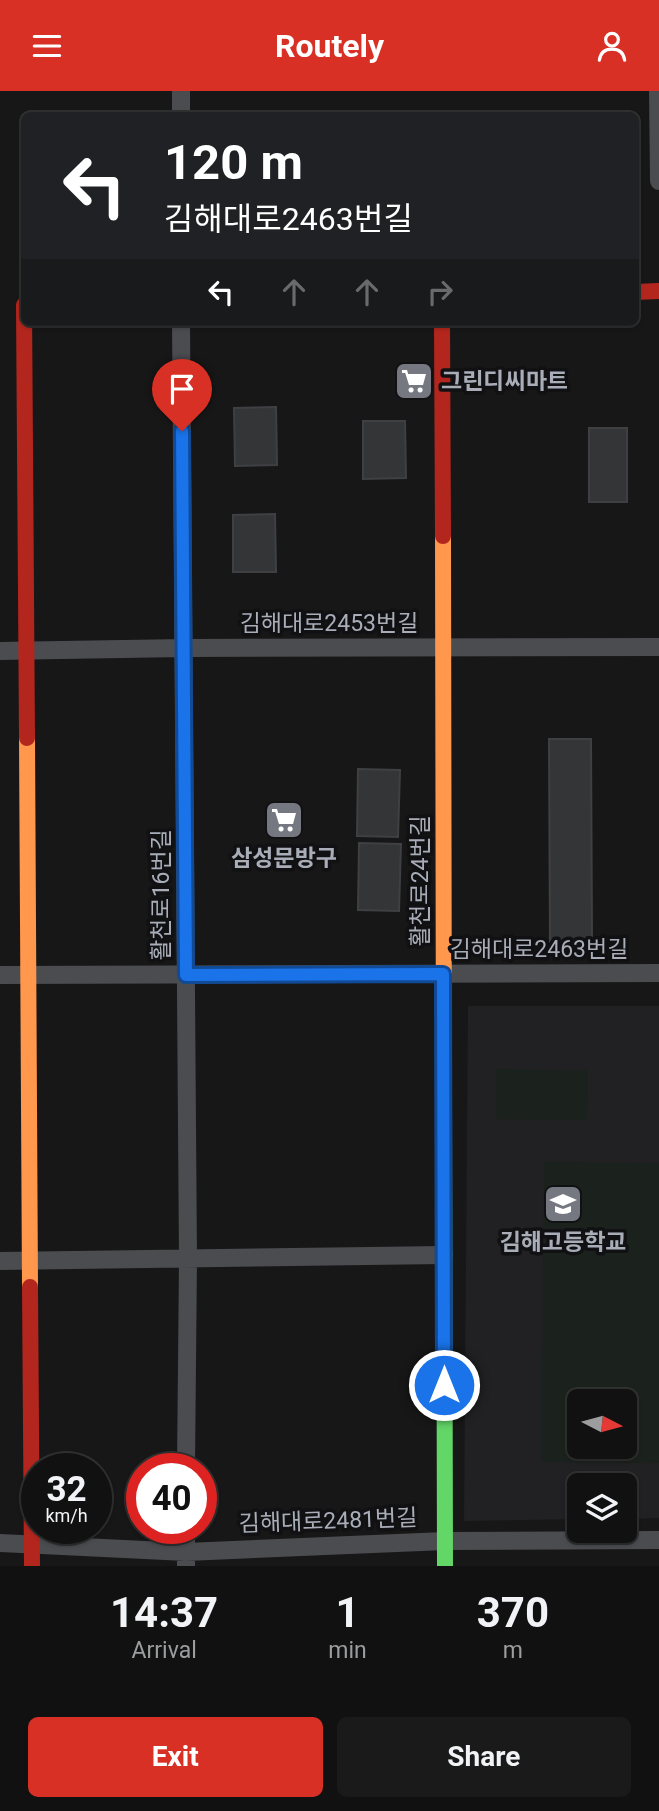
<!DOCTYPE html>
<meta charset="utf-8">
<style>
body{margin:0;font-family:Roboto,"Noto Sans KR",sans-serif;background:#1a1a1a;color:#f1f3f6;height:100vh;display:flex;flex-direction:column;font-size:26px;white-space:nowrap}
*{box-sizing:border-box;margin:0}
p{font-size:23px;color:#9c9d9f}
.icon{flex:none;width:38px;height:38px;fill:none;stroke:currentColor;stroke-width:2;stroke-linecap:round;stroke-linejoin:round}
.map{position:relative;height:1475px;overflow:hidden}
.details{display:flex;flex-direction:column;background:#111;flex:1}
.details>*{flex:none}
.top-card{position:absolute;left:21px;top:21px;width:618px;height:214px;border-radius:10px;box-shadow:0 2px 5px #0004,0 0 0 2px #303131;background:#202124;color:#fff;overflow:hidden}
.needle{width:46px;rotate:96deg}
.buttons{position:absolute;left:567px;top:1298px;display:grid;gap:14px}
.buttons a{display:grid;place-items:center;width:70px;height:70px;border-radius:10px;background:#111;box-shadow:0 2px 5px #0004,0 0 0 2px #303131;font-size:35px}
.speed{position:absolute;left:21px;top:1362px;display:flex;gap:14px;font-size:35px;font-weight:700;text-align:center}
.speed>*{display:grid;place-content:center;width:91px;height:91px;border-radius:50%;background:#111;box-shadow:0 2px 5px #0004,0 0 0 2px #303131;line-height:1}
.speed small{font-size:18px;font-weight:400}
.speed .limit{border:10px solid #d22;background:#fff;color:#111}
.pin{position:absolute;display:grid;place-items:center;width:60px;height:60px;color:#fff;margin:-72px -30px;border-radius:50% 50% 50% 0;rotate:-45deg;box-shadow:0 0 7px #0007}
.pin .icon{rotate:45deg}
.me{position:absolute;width:77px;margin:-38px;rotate:0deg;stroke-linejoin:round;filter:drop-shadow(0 0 5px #0008)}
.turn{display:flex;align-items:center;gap:24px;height:147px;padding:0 28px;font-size:32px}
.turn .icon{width:91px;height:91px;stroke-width:2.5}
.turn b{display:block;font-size:49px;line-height:60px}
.lanes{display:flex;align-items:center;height:66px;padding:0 28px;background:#0003;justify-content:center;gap:35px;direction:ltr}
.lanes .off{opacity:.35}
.eta{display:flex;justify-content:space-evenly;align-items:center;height:119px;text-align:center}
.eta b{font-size:42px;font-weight:700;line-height:49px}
.button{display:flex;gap:14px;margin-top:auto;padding:14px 28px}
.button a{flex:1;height:80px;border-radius:10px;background:#d93025;color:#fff;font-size:28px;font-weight:700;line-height:80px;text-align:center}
.button a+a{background:#1a1a1a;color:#f1f3f6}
header{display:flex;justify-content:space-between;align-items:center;height:91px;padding:0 28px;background:#d93025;color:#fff;font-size:32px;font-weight:700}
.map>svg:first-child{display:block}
</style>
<header><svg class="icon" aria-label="menu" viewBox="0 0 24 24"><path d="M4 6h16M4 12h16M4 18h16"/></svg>Routely<svg class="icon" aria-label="person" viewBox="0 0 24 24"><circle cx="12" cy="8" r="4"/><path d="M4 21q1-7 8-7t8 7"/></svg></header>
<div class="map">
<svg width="659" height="1475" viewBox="0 0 659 1475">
<rect width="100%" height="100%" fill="#171717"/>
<path fill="#212124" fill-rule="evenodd" d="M 468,915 L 659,915 L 659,1427 L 625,1428 L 625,1395 L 579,1395 L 579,1428 L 464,1430 ZM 579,1311 L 625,1311 L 625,1356 L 579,1356 Z"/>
<path fill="#1b211c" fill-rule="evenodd" d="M 496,978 L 588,979 L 587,1029 L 496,1028 Z
M 544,1071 L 659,1072 L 659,1372 L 541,1371 ZM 579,1311 L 625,1311 L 625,1356 L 579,1356 Z"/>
<path fill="#343537" stroke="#3f4043" stroke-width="2" d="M 22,129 L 24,129 L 24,164 L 22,164 Z
M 276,316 L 277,374 L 235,375 L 234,317 Z
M 363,330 L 405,330 L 406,387 L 363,388 Z
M 589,337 L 627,337 L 627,411 L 589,411 Z
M 275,423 L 276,481 L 233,481 L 233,424 Z
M 549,648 L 591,648 L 592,851 L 550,852 Z
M 358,678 L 400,679 L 398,746 L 357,745 Z
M 359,752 L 401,753 L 399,820 L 358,819 Z"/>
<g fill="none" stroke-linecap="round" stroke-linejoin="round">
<path stroke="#4b4c50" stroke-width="18" d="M 181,0 L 181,24
M 658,0 L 659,90
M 181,231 L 188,1168 L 186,1377
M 0,560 L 184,557 L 659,556
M 0,884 L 659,882
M 0,1170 L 444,1164
M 186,1437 L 186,1475
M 0,1452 L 186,1461 L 445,1450 L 659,1449"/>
<path stroke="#63d668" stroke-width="16" d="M 444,1017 L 445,1475"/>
<path stroke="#ff974d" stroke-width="16" d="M 443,445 L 444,1017
M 27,647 L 30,1196"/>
<path stroke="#b3261e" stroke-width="16" d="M 635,201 L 659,200
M 24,214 L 27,647
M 442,231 L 443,445
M 30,1196 L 32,1475"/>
</g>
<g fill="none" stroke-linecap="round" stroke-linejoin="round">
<defs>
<path id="route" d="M 182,340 L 186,884 L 443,883 L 444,1294"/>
</defs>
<use href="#route" stroke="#114b97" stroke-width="18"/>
<use href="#route" stroke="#1a73e8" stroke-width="12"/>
</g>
<defs>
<symbol id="supermarket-square" viewBox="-11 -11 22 22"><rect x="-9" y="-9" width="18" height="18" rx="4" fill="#757880" stroke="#111113"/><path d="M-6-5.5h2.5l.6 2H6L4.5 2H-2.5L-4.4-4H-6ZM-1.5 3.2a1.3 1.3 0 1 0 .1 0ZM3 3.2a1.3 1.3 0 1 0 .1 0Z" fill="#fff"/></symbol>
<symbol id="school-square" viewBox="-11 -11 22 22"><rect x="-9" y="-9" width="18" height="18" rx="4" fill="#757880" stroke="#111113"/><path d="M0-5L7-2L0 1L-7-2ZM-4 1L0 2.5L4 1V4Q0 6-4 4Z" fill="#fff"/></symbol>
</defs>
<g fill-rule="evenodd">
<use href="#supermarket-square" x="392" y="268" width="44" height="44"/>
<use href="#supermarket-square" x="262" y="707" width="44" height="44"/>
<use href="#school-square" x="541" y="1091" width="44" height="44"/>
</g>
<g text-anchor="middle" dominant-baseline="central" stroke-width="7" stroke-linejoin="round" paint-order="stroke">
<g font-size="23" font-weight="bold" fill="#a8adb8" stroke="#111113">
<text x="441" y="290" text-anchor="start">그린디씨마트</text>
<text x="284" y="767">삼성문방구</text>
<text x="563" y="1151">김해고등학교</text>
</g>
<g font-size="23" fill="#a8adb8" stroke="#111113">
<text x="329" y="532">김해대로2453번길</text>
<text transform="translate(420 790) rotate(-90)">활천로24번길</text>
<text transform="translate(161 804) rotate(-90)">활천로16번길</text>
<text x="539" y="858">김해대로2463번길</text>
<text transform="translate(328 1430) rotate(-2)">김해대로2481번길</text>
</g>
</g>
</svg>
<div class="buttons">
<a><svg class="needle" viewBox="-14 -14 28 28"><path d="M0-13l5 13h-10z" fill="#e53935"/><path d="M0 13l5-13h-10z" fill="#9c9d9f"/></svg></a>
<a><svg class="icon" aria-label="layers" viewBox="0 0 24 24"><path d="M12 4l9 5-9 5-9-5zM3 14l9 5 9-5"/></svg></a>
</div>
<div class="speed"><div>32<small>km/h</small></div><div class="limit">40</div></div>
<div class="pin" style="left:182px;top:340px;background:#d93025"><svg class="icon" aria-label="arrive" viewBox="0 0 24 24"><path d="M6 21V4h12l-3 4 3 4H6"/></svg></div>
<svg class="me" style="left:444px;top:1294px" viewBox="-20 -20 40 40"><circle r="17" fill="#1a73e8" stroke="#fff" stroke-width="3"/><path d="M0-11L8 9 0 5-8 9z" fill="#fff"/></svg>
<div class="top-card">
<div class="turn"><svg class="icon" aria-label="left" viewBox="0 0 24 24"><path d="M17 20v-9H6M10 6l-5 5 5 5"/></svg><div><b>120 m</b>김해대로2463번길</div></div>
<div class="lanes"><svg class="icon" aria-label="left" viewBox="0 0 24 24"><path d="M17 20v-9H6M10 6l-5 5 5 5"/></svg><svg class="icon off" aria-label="ahead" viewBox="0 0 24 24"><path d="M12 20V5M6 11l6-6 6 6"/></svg><svg class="icon off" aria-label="ahead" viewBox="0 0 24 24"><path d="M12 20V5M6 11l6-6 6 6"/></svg><svg class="icon off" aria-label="right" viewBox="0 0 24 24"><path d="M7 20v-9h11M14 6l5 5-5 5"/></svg></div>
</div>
</div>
<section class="details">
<div class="eta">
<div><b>14:37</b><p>Arrival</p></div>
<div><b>1</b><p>min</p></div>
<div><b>370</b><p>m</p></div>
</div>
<div class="button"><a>Exit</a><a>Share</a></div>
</section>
